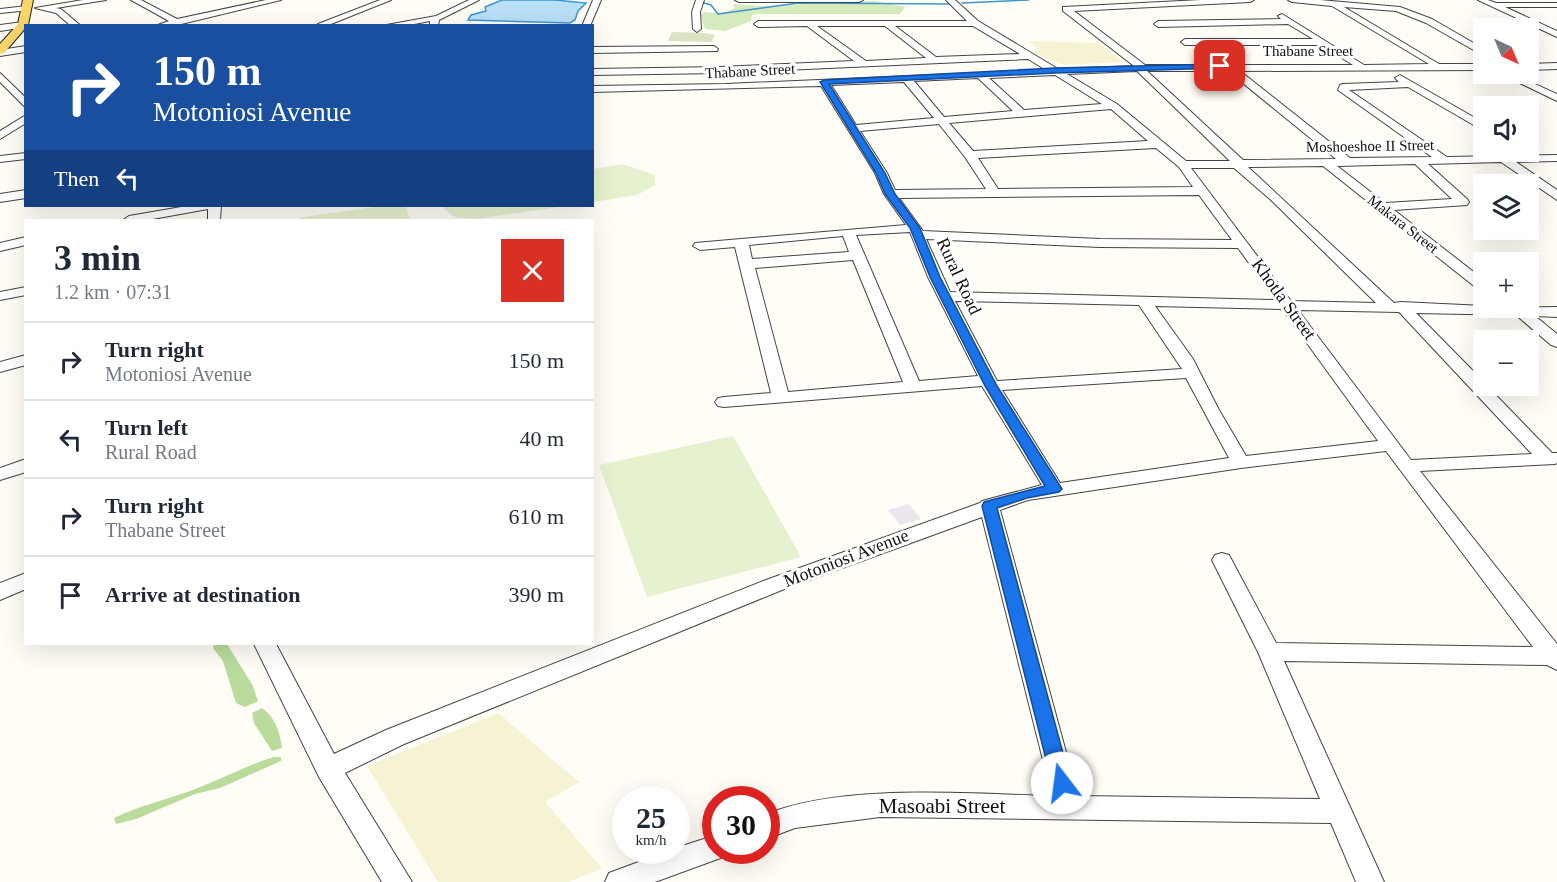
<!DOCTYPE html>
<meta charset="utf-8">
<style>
body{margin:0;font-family:Georgia,serif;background:#f2f2f3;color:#1f2937;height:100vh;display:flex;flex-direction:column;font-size:22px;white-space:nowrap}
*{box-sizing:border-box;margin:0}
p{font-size:20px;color:#747a83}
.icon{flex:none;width:33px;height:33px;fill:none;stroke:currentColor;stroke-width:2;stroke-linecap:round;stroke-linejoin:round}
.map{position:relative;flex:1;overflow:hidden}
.side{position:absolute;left:24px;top:219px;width:570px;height:426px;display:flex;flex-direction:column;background:#fff;border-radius:0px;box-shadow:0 6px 24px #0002}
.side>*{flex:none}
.banner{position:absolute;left:24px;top:24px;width:570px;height:183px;border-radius:0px;box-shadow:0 6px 24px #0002;background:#1a4fa0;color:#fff;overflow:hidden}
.needle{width:39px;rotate:136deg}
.tools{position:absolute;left:1473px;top:18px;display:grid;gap:12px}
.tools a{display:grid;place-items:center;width:66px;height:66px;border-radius:0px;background:#fff;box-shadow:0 6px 24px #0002;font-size:30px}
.speed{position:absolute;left:612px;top:786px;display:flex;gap:12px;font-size:30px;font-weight:700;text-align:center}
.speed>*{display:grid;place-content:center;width:78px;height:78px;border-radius:50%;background:#fff;box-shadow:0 6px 24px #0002;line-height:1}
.speed small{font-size:15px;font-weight:400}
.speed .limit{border:9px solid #d22;background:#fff;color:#111}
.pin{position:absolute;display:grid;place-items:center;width:51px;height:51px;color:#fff;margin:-26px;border-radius:12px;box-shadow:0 3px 9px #0006}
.me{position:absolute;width:66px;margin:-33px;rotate:345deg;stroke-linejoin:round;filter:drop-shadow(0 0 4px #0008)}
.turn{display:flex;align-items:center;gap:21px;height:126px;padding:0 30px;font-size:27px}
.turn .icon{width:78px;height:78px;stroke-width:2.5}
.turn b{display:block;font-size:42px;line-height:51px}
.then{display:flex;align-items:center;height:57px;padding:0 30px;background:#0003;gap:12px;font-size:22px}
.round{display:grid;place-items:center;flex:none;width:63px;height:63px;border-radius:0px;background:#f2f2f3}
.headline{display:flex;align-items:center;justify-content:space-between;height:102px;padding:0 30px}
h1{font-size:36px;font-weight:800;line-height:45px}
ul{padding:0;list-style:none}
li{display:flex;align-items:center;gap:18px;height:78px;padding:0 30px;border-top:2px solid #e0e1e3}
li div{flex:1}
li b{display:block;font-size:22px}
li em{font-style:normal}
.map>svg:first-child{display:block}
</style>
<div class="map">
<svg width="1557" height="882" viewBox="0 0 1557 882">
<rect width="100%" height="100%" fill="#fffdf5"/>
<path fill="#eee6ef" d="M 909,504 L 921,519 L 900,525 L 888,510 Z"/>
<path fill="#f6f3d4" d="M 1029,41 L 1099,43 L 1124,62 L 1064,65 L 1036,54 L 1033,51 L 1039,50 Z
M 498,713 L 579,782 L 545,802 L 602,868 L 569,882 L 438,882 L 367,766 Z"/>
<path fill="#d5ebbd" d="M 875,1 L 905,7 L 900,14 L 759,14 L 752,15 L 751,21 L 725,31 L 705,29 L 700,15 L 704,12 C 715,13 724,14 735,8 L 733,5 L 735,4 L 760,6 Z"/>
<path fill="#b9dc9c" d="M 214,644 L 227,644 L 253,686 L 258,701 L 245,707 L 236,703 L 223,661 L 213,648 Z
M 262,708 C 275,717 280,732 282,748 L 272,751 L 254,723 L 252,713 Z
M 274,757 L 281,757 L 281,761 L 220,788 L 195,794 L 136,819 L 116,824 L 114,818 C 139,806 165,800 190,791 C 218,781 245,766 274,757 Z"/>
<path fill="#d9e3c4" d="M 672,32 L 704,33 L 715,35 L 711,42 L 668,41 Z"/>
<path fill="#e6f2cf" d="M 623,164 L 655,175 L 655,185 L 637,195 L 593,202 L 593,169 Z
M 382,206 L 406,206 L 410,220 L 297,220 L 303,217 Z
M 444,206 L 566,206 L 475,219 L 455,217 L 444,209 Z
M 733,436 L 801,557 L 647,597 L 599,465 Z"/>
<path fill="#b9e0f7" stroke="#3f96cf" stroke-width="1.5" d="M 502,0 L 555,0 L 586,3 L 578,11 L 575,20 L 570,23 L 468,20 L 471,15 L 486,11 L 485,7 Z"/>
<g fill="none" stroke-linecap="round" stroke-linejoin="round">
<path stroke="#3f96cf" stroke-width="1.5" d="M 701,2 L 711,5 L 718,14 L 798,3 L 950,4
M 962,3 L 1029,0"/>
<defs>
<path id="minor" d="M 83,0 L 106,0 L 56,8 L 61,9 L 81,26 L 71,26 L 56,13 L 35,8 Z
M 131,0 L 141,0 L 177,19 L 266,0 L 281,0 L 173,26 L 155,26 L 169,21 Z
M 380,0 L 391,0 L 326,26 L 318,24 Z
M 469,0 L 479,0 L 439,20 L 438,26 L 430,26 L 430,21 L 404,26 L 381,26 L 436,16 Z
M 593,0 L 601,0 L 590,26 L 582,26 Z
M 696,0 L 704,0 L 700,12 L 701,29 L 697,32 L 693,29 L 692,12 Z
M 735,0 L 863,0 L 859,2 L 739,2 Z
M 946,0 L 955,0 L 978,21 L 1058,69 L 1134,66 L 1063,11 L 1063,7 L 1201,0 L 1254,0 L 1250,2 L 1074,11 L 1145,65 L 1353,65 L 1321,45 L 1185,45 L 1181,42 L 1185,39 L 1313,39 L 1288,24 L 1158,27 L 1154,24 L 1158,21 L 1281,19 L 1278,16 L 1282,14 L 1364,65 L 1429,64 L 1332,6 L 1292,2 L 1288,0 L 1320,0 L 1400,7 L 1432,19 L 1484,49 L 1484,56 L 1426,23 L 1396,11 L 1344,7 L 1439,64 L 1484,64 L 1484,70 L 1240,71 L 1350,158 L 1432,157 L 1338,90 L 1340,85 L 1343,84 L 1399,82 L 1395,78 L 1400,75 L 1484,123 L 1484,131 L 1408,87 L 1349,90 L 1447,157 L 1557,155 L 1557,161 L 1516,162 L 1557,190 L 1557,200 L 1501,162 L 1428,164 L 1467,199 L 1469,202 L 1467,205 L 1394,210 L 1484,280 L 1484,291 L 1479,290 L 1323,166 L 1248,167 L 1394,303 L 1401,302 L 1484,306 L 1484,308 L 1557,307 L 1557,317 L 1535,316 L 1557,334 L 1557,347 L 1551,345 L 1516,315 L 1416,313 L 1484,382 L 1484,386 L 1487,386 L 1552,453 L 1557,453 L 1557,463 L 1555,464 L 1420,471 L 1557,644 L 1557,670 L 1547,665 L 1284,661 L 1384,882 L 1356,882 L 1331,823 L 880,817 L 795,828 L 766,839 L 766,814 C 846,783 966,794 1052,796 L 982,517 L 782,590 L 404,744 L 345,773 L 412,882 L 382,882 L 319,777 L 254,644 L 276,644 L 334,754 L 386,730 L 766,580 L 980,503 L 982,501 L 1042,485 L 982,386 L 724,407 L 718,406 L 715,402 L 718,398 L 724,397 L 771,393 L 735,247 L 700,250 L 693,246 L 695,243 L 906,225 L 884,194 L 875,173 L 821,86 L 592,92 L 592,86 L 726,84 L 1046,70 L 1028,59 L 720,73 L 592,75 L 592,69 L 720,67 L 854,61 L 807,26 L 758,27 L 754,24 L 758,21 L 967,21 ZM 817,26 L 885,26 L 926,58 L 866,61 ZM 895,26 L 973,26 L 1020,54 L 936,57 ZM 1137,71 L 1230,161 L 1186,161 L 1117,104 L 1067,74 ZM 1147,71 L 1228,71 L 1336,159 L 1243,160 ZM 1055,75 L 1102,104 L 1024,110 L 989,78 ZM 978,78 L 1013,111 L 944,117 L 914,81 ZM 904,82 L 934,118 L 856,125 L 831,85 ZM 1111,109 L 1148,141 L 973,151 L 949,123 ZM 939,124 L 965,157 L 986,189 L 895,190 L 887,173 L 860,131 ZM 1156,148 L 1179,167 L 1193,187 L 998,189 L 978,158 ZM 1415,164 L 1452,199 L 1385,203 L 1337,166 ZM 1191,168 L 1234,168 L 1271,200 L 1376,303 L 1291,301 ZM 1199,195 L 1232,240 L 1100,239 L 923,231 L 899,198 ZM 910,232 L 928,277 L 978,376 L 919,381 L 856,235 ZM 843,236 L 849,252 L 752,259 L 749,245 ZM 926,239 L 1100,247 L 1238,248 L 1276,300 L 950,292 ZM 853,260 L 903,382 L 788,392 L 755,268 ZM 955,301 L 1139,305 L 1182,369 L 997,381 ZM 1155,306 L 1282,309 L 1378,441 L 1246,456 L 1219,410 L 1193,359 ZM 1298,310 L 1399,312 L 1532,454 L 1411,460 ZM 1186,378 L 1229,458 L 1060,483 L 1002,390 ZM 1386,451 L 1533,647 L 1276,643 L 1229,555 L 1222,553 L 1215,555 L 1212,560 L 1258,652 L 1320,799 L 1078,796 L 1000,510 L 1028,500 L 1241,468 Z
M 1478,0 L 1488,0 L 1496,3 L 1557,3 L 1557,7 L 1505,7 L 1557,31 L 1557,37 Z
M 27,6 L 31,8 L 30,10 L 0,13 L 0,9 Z
M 23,22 L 27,25 L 26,27 L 0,31 L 0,25 Z
M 26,46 L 26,52 L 0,56 L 0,50 Z
M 714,46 L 718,49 L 717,51 L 592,53 L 592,47 Z
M 1557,63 L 1557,69 L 1528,70 L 1528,64 Z
M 0,73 L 26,98 L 26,108 L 0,82 Z
M 1501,74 L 1513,74 L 1557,94 L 1557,101 Z
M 26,115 L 26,123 L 0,139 L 0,131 Z
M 26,153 L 26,159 L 0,162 L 0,156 Z
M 26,190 L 26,198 L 0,202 L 0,194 Z
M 187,206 L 221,206 L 220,220 L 208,220 L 208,209 L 147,220 L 123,220 L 129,216 Z
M 26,237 L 26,245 L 0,251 L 0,243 Z
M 26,287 L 26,295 L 0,300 L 0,292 Z
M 26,355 L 26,365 L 0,372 L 0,362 Z
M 26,459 L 26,472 L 0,480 L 0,468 Z
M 26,573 L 26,589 L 0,600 L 0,583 Z
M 716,835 L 716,850 L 728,850 L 726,856 L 655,882 L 605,882 L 609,873 L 671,850 L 676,850 L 676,848 Z"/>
<path id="major" d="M 23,0 L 33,0 L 28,25 L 4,53 L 0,54 L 0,44 L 18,24 Z"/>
</defs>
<use href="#minor" stroke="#444" stroke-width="2"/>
<use href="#major" stroke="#222" stroke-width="2"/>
<use href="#minor" fill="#fff" fill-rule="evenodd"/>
<use href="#major" fill="#f9d66b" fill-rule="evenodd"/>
</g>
<path fill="#1a73e8" stroke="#114b97" stroke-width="1.5" d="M 1220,64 L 1222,68 L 1055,73 L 829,84 L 885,173 L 895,194 L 920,228 L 940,277 L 997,386 L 1062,489 L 1059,492 L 1027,498 L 997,508 L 1071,783 L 1068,789 L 1062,791 L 1055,789 L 1052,783 L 982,506 L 984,502 L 1045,486 L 985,386 L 930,277 L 910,228 L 885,194 L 876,173 L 820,82 L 824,80 L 1055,68 Z"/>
<g text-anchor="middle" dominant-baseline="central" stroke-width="6" stroke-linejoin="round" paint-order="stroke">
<g font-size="15" fill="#111" stroke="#fff">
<text x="1308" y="51">Thabane Street</text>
<text transform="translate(750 71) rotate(-3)">Thabane Street</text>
<text transform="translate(1370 146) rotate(-1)">Moshoeshoe II Street</text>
<text transform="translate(1403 224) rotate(38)">Makara Street</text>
</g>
<g font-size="18" fill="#111" stroke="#fff">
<text transform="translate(959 276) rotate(65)">Rural Road</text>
<text transform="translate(1284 299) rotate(54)">Khotla Street</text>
<text transform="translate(846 558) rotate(-21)">Motoniosi Avenue</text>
</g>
<g font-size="21" fill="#111" stroke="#fff">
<text x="942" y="806">Masoabi Street</text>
</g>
</g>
</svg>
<div class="tools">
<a><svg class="needle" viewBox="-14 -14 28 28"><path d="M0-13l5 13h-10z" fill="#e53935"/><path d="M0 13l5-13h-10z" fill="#747a83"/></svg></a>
<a><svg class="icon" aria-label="sound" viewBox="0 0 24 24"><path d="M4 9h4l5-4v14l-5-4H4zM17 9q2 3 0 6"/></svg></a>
<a><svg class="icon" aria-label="layers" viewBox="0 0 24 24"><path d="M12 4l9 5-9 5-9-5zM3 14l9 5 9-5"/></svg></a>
<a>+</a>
<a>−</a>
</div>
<div class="speed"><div>25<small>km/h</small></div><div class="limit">30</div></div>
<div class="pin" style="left:1220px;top:66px;background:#d93025"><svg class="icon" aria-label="arrive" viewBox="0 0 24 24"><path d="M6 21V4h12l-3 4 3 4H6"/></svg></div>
<svg class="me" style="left:1062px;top:783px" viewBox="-20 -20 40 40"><circle r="19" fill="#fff"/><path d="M0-13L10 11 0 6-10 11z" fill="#1a73e8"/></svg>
<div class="banner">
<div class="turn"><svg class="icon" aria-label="right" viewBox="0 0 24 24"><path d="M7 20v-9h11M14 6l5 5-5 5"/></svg><div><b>150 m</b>Motoniosi Avenue</div></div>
<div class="then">Then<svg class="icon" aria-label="left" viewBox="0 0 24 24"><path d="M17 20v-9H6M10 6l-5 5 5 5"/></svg></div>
</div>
<section class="side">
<div class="headline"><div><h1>3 min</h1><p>1.2 km · 07:31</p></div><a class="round" style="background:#d93025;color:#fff"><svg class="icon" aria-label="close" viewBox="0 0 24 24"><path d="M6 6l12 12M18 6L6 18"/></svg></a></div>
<ul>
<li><svg class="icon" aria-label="right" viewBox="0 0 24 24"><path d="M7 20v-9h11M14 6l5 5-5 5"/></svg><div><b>Turn right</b><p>Motoniosi Avenue</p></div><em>150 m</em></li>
<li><svg class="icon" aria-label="left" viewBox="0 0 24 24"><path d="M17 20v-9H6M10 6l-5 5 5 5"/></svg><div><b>Turn left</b><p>Rural Road</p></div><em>40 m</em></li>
<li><svg class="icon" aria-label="right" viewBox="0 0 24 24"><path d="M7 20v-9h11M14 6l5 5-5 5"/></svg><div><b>Turn right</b><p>Thabane Street</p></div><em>610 m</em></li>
<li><svg class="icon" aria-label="arrive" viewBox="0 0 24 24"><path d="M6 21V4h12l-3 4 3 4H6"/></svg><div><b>Arrive at destination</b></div><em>390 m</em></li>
</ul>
</section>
</div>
